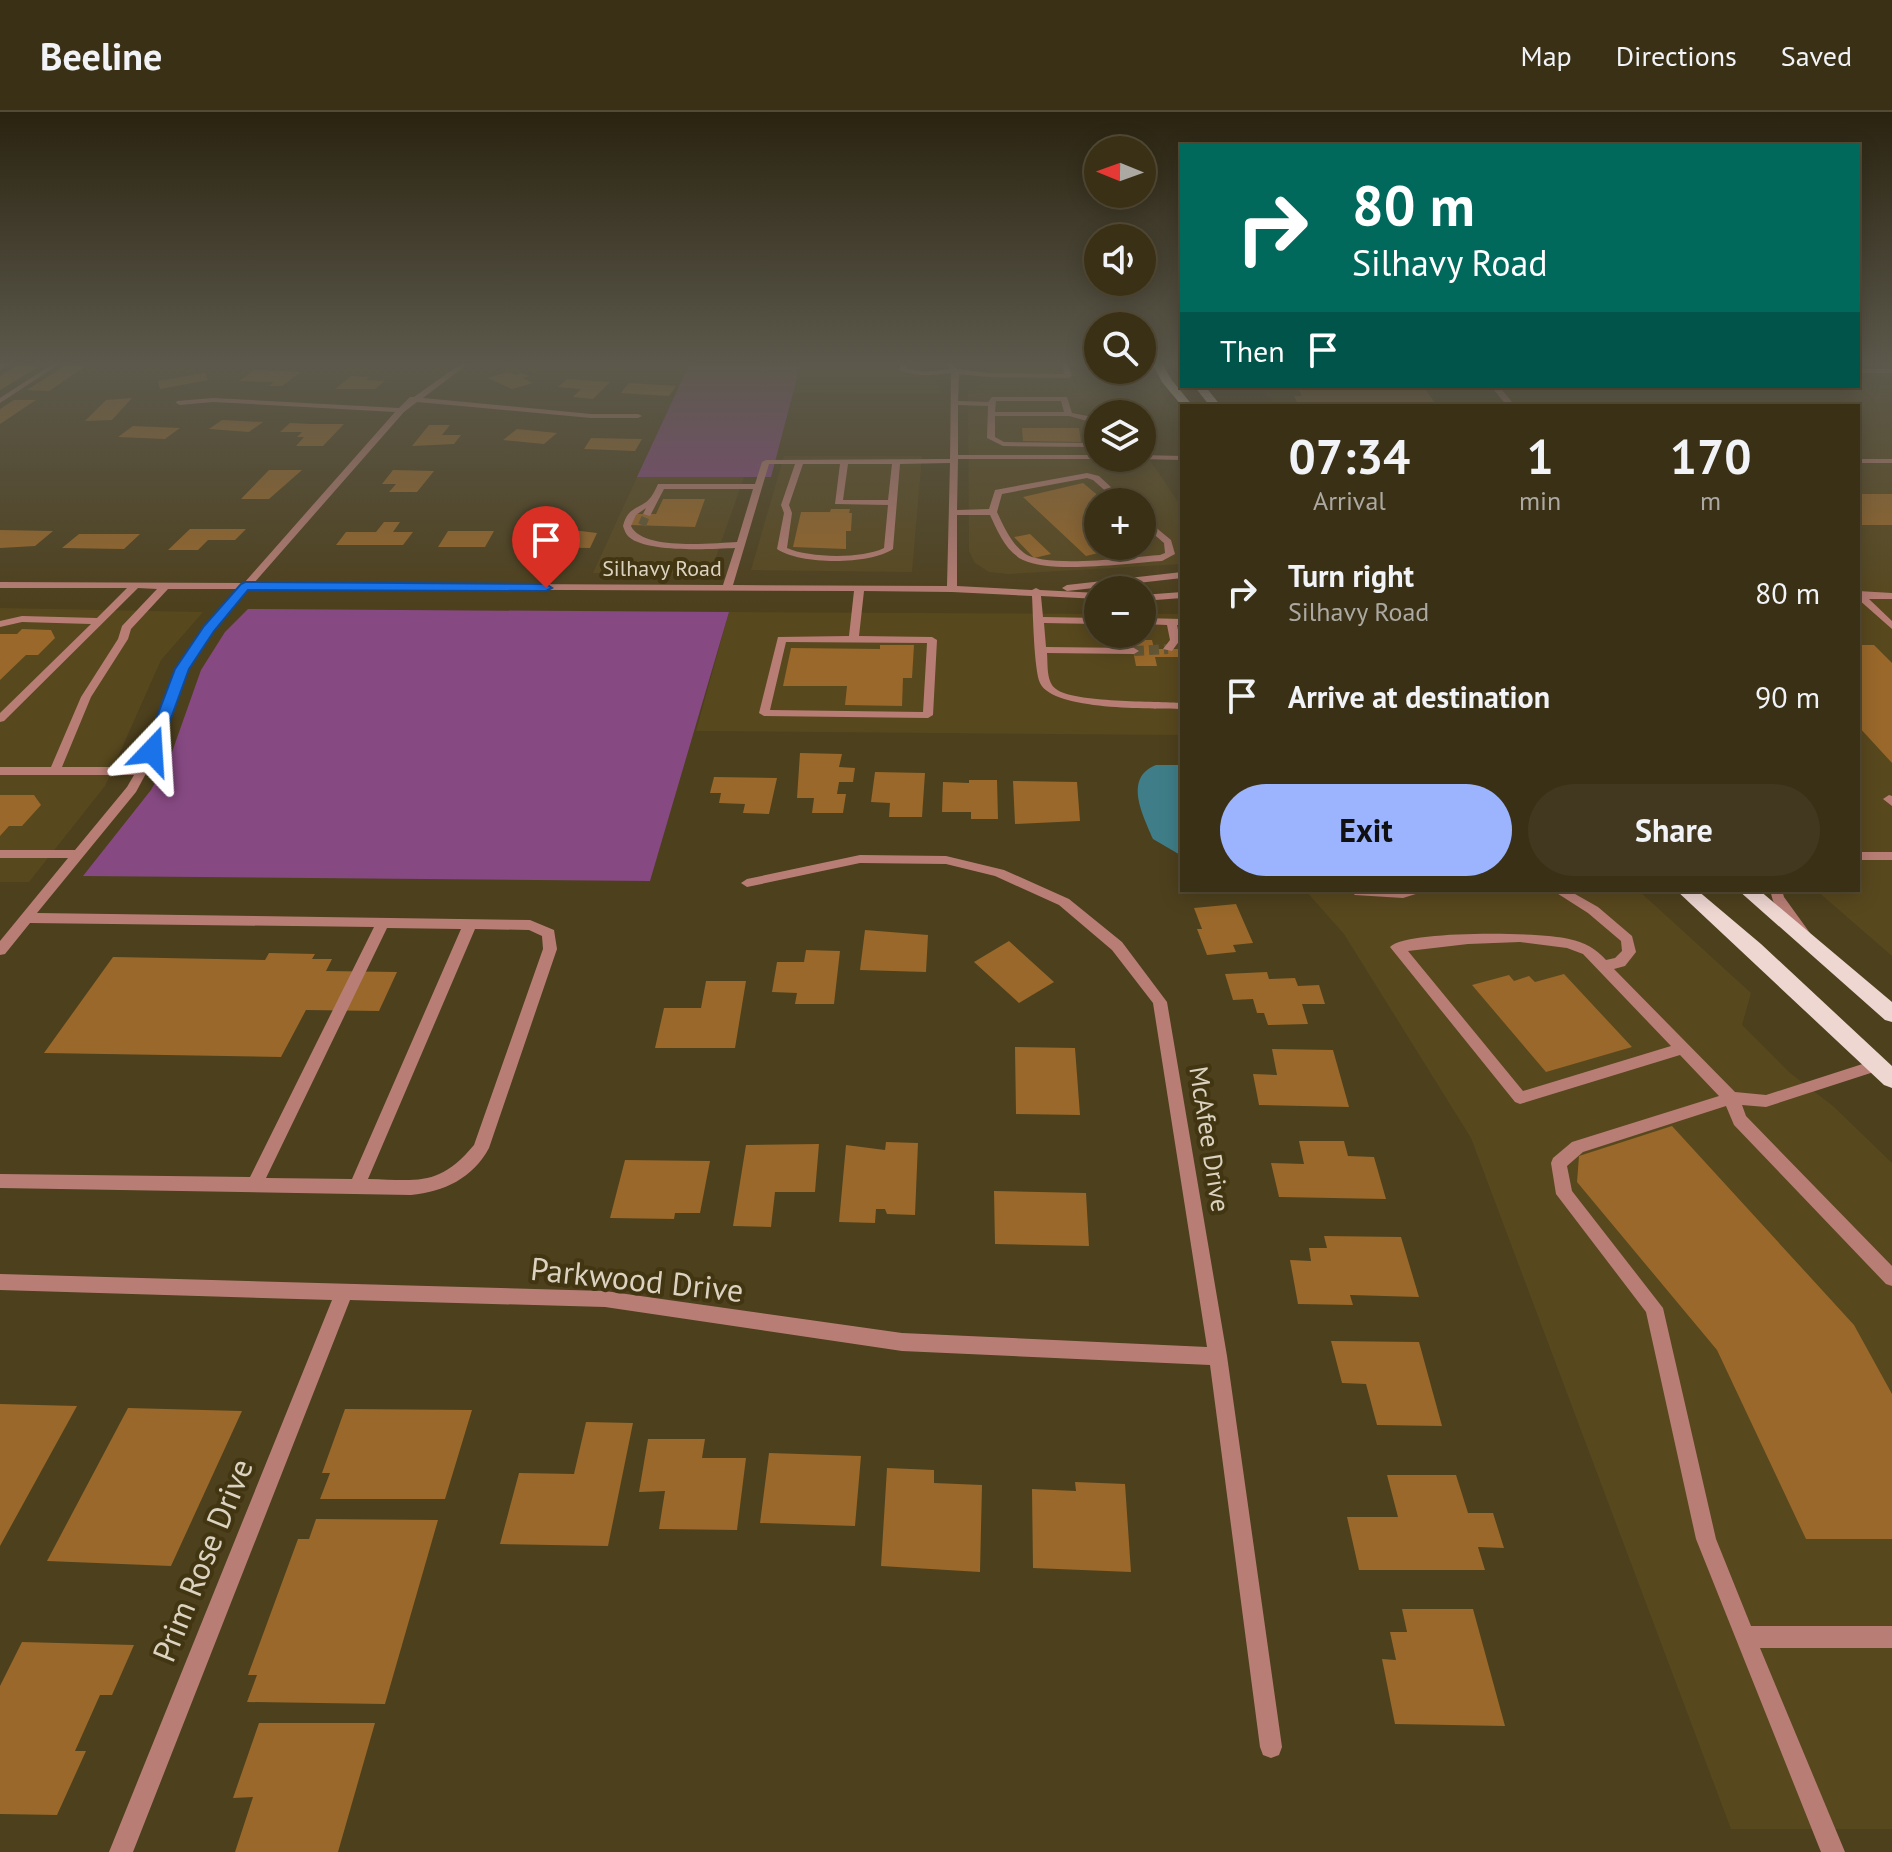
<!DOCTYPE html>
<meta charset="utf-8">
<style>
body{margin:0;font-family:"PT Sans",sans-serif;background:#41381f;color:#f1f3f6;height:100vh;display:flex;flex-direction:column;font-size:30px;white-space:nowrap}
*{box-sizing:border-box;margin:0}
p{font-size:26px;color:#aba9a1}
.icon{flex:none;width:44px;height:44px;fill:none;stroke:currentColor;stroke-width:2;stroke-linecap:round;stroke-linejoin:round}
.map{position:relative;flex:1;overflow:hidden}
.details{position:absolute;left:1180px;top:292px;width:680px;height:488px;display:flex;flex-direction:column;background:#3a3016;border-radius:0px;box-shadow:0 4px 20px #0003,0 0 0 2px #544b35}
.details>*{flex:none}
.top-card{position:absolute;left:1180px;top:32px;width:680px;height:244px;border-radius:0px;box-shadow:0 4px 20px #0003,0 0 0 2px #544b35;background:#00695c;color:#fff;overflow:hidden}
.needle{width:52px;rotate:271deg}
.tools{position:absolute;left:1084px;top:24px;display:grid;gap:16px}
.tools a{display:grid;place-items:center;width:72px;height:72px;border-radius:50%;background:#3a3016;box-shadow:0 4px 20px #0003,0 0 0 2px #544b35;font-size:40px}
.pin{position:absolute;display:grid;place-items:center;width:68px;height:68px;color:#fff;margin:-82px -34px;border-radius:50% 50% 50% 0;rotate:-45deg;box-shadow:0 0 8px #0007}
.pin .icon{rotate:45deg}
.me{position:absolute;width:88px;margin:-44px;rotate:20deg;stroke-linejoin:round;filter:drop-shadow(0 0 6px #0008)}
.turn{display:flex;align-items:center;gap:28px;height:168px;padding:0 40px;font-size:36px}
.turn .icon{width:104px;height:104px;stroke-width:2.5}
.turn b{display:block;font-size:56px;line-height:68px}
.then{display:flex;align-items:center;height:76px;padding:0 40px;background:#0003;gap:16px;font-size:30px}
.eta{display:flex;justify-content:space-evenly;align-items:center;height:136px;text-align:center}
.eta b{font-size:48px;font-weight:600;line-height:56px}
.button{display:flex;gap:16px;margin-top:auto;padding:16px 40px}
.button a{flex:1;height:92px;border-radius:48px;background:#9bb4fd;color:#111;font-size:32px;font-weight:600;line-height:92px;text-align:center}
.button a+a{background:#41381f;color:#f1f3f6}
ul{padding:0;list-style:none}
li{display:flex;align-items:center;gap:24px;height:104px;padding:0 40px}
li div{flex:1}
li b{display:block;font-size:30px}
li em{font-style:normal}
header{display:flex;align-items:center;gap:48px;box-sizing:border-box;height:112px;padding:0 40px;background:#3a3016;border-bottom:2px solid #544b35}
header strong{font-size:38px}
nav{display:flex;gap:44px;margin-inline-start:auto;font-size:28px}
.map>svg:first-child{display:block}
</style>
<header>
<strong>Beeline</strong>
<nav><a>Map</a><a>Directions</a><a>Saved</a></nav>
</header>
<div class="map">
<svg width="1892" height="1740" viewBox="0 0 1892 1740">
<rect width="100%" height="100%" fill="#4d401d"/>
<path fill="#58481e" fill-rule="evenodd" d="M 801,251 L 934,251 L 920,258 L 920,263 L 940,274 L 942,282 L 793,281 Z
M 977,251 L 1098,251 L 1098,258 L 1101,258 L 1122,302 L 1098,302 L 1098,346 L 1142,346 L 1142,336 L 1182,396 L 1182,452 L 1008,462 L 989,460 L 975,451 L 969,439 L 968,279 L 985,269 L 991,260 ZM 1098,390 L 1142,390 L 1142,434 L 1098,434 Z
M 1858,251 L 1892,251 L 1892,844 L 1816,778 L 1858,778 L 1858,294 L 1277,294 L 1260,274 L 1858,274 Z
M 784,344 L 922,344 L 912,460 L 751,458 Z
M 637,365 L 744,365 L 710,462 L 593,461 Z
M 0,496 L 203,500 L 161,548 L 105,674 L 29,770 L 0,770 Z
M 729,500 L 1098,502 L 1098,522 L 1142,522 L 1142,502 L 1182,502 L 1182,623 L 696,619 Z
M 1305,778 L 1638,778 L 1751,881 L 1742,913 L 1790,961 L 1833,994 L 1892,1051 L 1892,1717 L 1731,1717 L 1471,1026 L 1344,822 Z"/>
<path fill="#864982" d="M 690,251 L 801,251 L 771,365 L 637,365 Z
M 248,497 L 729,500 L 650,769 L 83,764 L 151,678 L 172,640 L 201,558 L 225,520 Z"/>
<path fill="#3f7e88" d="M 1156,653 L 1182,653 L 1182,744 L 1153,727 C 1143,703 1123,666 1156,653 Z"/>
<path fill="#99682a" d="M 21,251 L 45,251 L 0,278 L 0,264 Z
M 69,251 L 90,251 L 49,279 L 27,278 Z
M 255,258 L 301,260 L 282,274 L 269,274 L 274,270 L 239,269 Z
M 508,260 L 516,263 L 521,261 L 529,264 L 523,266 L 533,271 L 512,277 L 488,266 Z
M 205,261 L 208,268 L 160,277 L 158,269 Z
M 351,264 L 370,265 L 366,268 L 385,269 L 375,277 L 335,277 Z
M 567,267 L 610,270 L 593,287 L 573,285 L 581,277 L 558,275 Z
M 629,271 L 676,274 L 669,284 L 621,281 Z
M 1297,274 L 1423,274 L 1437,294 L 1299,294 L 1294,284 L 1302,284 Z
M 132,286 L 112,308 L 85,309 L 106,288 Z
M 14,288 L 36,288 L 0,312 L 0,297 Z
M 222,308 L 263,310 L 249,320 L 209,317 Z
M 290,311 L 311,312 L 344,312 L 323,334 L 296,334 L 304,325 L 297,325 L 302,320 L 280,320 Z
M 429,313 L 450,313 L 442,323 L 461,323 L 454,332 L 412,334 Z
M 133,314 L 180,316 L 165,327 L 118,325 Z
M 1022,316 L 1079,316 L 1081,330 L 1023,329 Z
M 517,317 L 557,321 L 544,332 L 503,328 Z
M 591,326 L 642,327 L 635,339 L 584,337 Z
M 269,358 L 302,358 L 269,387 L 241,387 Z
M 393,358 L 434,359 L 417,380 L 389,380 L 396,372 L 382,372 Z
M 1083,371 L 1106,390 L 1098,390 L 1098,434 L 1123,435 L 1086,444 L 1023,385 Z
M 1858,382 L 1892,382 L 1892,413 L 1858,413 Z
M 663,387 L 705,387 L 695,415 L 630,413 L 635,402 L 656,402 Z
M 831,397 L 850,397 L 849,401 L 852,401 L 851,419 L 846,419 L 846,437 L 793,435 L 801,400 L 830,400 Z
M 384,410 L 400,410 L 393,420 L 413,420 L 403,433 L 336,433 L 346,420 L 376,420 Z
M 190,417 L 246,417 L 235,428 L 208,428 L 198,438 L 168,438 Z
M 564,417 L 597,421 L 590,436 L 531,435 L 540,420 L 562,420 Z
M 0,418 L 53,419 L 35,434 L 0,436 Z
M 448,419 L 494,419 L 485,435 L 438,435 Z
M 79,422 L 140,422 L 124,437 L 62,436 Z
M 1030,422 L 1051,442 L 1034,446 L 1014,425 Z
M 22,517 L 51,518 L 55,526 L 38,543 L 26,543 L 0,568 L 0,522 L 17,522 Z
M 1131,528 L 1152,528 L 1154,537 L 1182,537 L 1182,545 L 1155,545 L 1157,554 L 1136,554 Z
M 880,533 L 914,533 L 912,566 L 903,566 L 902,594 L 845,593 L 847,574 L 783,574 L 791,536 L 880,537 Z
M 1858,533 L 1874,533 L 1892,551 L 1892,651 L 1858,614 Z
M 800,641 L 842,642 L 839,655 L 855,656 L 853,670 L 839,670 L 837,682 L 846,682 L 843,701 L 812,701 L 814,686 L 797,686 Z
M 875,660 L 925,661 L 922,705 L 889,705 L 890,691 L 871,690 Z
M 714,665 L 777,666 L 769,702 L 743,701 L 745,692 L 719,691 L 721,681 L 710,681 Z
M 969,668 L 997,668 L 998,707 L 971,707 L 971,700 L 942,700 L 943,670 L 969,671 Z
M 1013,669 L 1077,670 L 1080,709 L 1015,712 Z
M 0,683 L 34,683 L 41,693 L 22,714 L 9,714 L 0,724 Z
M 1236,792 L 1253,831 L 1233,833 L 1236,840 L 1207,843 L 1197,817 L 1202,817 L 1194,796 Z
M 865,818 L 928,823 L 926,860 L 860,858 Z
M 1009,829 L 1054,870 L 1019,891 L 974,850 Z
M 806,838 L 840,839 L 834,892 L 795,892 L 797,881 L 772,880 L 777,850 L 804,850 Z
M 269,841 L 315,842 L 312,847 L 332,847 L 326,859 L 397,860 L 379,899 L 306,898 L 281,945 L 44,941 L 113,845 L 265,848 Z
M 1267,860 L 1269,867 L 1295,866 L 1298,874 L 1319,873 L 1325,892 L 1302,892 L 1308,912 L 1268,913 L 1264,901 L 1257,901 L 1253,887 L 1233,888 L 1225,862 Z
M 1564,862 L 1632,935 L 1546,960 L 1472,873 L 1509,863 L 1514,869 L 1529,864 L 1535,870 Z
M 706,869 L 746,869 L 735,936 L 655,936 L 664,896 L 701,896 Z
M 1015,935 L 1075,936 L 1080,1003 L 1016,1002 Z
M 1272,937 L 1333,938 L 1349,995 L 1259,993 L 1253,962 L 1277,963 Z
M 1672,1014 L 1854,1213 L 1892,1282 L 1892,1427 L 1806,1427 L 1717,1238 L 1577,1070 L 1579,1044 Z
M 1299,1029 L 1344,1029 L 1348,1044 L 1374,1045 L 1386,1087 L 1279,1085 L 1271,1051 L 1304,1052 Z
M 886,1030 L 918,1031 L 915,1103 L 887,1102 L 885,1097 L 876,1097 L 875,1111 L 839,1110 L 846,1033 L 885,1038 Z
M 819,1032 L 815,1080 L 775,1080 L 771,1115 L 733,1114 L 746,1033 Z
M 625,1048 L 710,1049 L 700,1101 L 675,1101 L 674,1107 L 610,1106 Z
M 994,1079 L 1086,1081 L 1089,1134 L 995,1132 Z
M 1324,1124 L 1401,1125 L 1419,1185 L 1350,1183 L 1353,1193 L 1298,1192 L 1290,1148 L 1311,1149 L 1309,1136 L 1327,1136 Z
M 1331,1229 L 1419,1230 L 1442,1314 L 1377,1313 L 1366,1272 L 1342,1271 Z
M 0,1292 L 77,1294 L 0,1434 Z
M 128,1296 L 242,1299 L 171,1454 L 47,1449 Z
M 345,1297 L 472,1298 L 445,1387 L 320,1387 L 330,1361 L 322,1361 Z
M 586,1310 L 633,1311 L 608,1434 L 500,1432 L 519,1361 L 574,1362 Z
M 648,1327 L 705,1327 L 702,1346 L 746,1346 L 737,1418 L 659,1417 L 665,1379 L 639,1380 Z
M 769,1341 L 861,1344 L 855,1414 L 760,1411 Z
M 887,1356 L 934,1358 L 934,1371 L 982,1373 L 980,1460 L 881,1454 Z
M 1387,1363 L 1456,1363 L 1468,1401 L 1493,1401 L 1504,1436 L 1478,1435 L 1485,1458 L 1359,1458 L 1347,1405 L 1398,1405 Z
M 1075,1370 L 1125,1372 L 1131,1460 L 1033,1456 L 1032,1377 L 1076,1379 Z
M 316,1407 L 438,1408 L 385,1592 L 247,1590 L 257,1563 L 248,1563 L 298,1427 L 309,1427 Z
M 1402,1497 L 1473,1497 L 1505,1614 L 1395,1612 L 1382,1547 L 1396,1548 L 1390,1520 L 1407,1520 Z
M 22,1530 L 134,1533 L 112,1583 L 100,1583 L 75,1639 L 86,1639 L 57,1703 L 0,1702 L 0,1574 Z
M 259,1611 L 375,1611 L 338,1740 L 235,1740 L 253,1685 L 233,1686 Z"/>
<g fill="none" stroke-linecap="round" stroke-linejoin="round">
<path stroke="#625635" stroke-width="8" stroke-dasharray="8 4" stroke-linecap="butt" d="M 642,413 L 647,402"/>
<path stroke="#625635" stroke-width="10" stroke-dasharray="10 5" stroke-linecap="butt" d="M 1134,539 L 1168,537"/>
<path fill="#b87e75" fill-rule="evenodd" d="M 4,251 L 11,251 L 0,258 L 0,253 Z
M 54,251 L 61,251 L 0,291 L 0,286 Z
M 462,251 L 469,251 L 423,286 L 591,302 L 638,302 L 642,304 L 638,306 L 591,306 L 417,290 L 404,300 L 254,471 L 723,473 L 735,436 C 711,437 647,441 629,425 C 626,423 624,417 623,414 C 628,393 641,398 651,385 C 654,381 656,376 658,372 L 755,372 L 762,350 L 766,348 L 950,347 L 951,261 C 933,263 916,265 899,258 L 901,251 L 907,251 L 907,257 L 925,260 L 950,257 L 946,251 L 952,251 L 957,257 L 988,261 L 1064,262 L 1063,251 L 1069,251 L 1072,264 L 1068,266 L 988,265 L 959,262 L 958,289 L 988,290 L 992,285 L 1067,285 L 1072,301 L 1093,305 L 1098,313 L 1098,321 L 1087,309 L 1069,304 L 995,304 L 995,325 L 1004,330 L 1091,331 L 1098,329 L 1098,333 L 1091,335 L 1003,334 L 987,326 L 988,294 L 958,293 L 958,343 L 1098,343 L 1098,346 L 1101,347 L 958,347 L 957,398 L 989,397 L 995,378 L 1087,361 L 1099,364 L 1127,390 L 1118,390 L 1093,368 L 1087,366 L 1002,382 L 997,400 C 1004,415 1011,431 1024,441 C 1045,457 1132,445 1160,443 L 1165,441 L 1164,431 L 1142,412 L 1142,404 L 1171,428 L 1175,442 L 1162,449 C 1128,451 1052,462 1023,448 C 1006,440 997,418 990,403 L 957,403 L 957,474 L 1032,478 L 1036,476 L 1040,478 L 1098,481 L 1098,487 L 1041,484 L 1043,505 L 1098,506 L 1098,512 L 1044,511 L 1046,535 L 1134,536 L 1139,539 L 1134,542 L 1047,541 C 1048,552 1046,570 1056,577 C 1073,591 1157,589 1182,591 L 1182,597 C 1152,596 1053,599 1040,571 C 1034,558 1033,501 1032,484 L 952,480 L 864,479 L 859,524 L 932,525 L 937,528 L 933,603 L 928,606 L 764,604 L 759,601 L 778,525 L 849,524 L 854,479 L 249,477 L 213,519 L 187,557 L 158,639 L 136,680 L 37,801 L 530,808 L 554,818 L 557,837 L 489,1036 C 473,1066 444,1080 411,1083 L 0,1076 L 0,1062 L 250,1065 L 374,815 L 30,811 L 5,842 L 0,843 L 0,829 L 68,746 L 0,746 L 0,738 L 75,738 L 127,675 L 134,663 L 0,663 L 0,655 L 51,655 L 81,585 L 118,527 L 122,514 L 157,477 L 138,476 L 4,609 L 0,610 L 0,601 L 91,512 L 22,510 L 0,515 L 0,509 L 22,504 L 97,506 L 127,476 L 0,476 L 0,470 L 244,471 L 395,300 L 213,290 L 180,293 L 176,291 L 177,289 L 213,286 L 399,296 L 410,285 L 414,285 ZM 996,289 L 1061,289 L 1064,300 L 995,300 ZM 950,351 L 947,474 L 733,473 L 769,352 L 795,352 L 781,393 L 784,401 L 777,437 C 800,453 870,453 893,437 L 900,352 ZM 803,352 L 840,352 L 835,392 L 888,393 L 884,436 C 862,447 809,446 787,436 L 792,401 L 789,393 ZM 848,352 L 892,352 L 888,388 L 843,388 ZM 664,377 L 753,377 L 737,430 C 713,431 643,439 631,414 L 636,403 L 646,396 L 643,402 L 650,404 ZM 168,477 L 239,477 C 217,502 193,527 177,556 C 161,587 154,624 138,655 L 62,655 L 91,585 L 128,527 L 131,517 ZM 786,530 L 927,531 L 923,600 L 770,598 ZM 387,816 L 461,817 L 352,1067 L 266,1066 ZM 475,817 L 529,818 L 542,824 L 543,837 L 474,1033 C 439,1075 418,1068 368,1067 Z
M 1858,257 L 1892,257 L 1892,261 L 1858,261 Z
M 1491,274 L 1499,274 L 1515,294 L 1507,294 Z
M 1142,343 L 1182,344 L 1182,348 L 1139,347 L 1142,346 Z
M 1858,347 L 1892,347 L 1892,351 L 1858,351 Z
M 1182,460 L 1182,466 L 1067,479 L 1062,476 L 1067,473 Z
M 1858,479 L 1892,481 L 1892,487 L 1869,487 L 1892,509 L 1892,517 L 1858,487 Z
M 1182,480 L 1182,486 L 1142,489 L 1142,483 Z
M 1142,506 L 1182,507 L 1182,513 L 1177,513 L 1180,528 L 1172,539 L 1163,537 L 1170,528 L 1167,513 L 1142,512 Z
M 1889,683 L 1892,684 L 1892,694 L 1883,687 Z
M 1858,740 L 1892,740 L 1892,748 L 1858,748 Z
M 860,743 L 946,744 L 1004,758 L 1069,787 L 1122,830 L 1167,890 L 1227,1244 L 1282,1635 L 1279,1643 L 1271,1646 L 1263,1643 L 1260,1635 L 1210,1253 L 902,1239 L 605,1195 L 350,1188 L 133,1740 L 109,1740 L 332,1188 L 0,1178 L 0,1162 L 605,1179 L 902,1221 L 1207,1235 L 1153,891 L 1112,838 L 1059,793 L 995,764 L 946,752 L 860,751 L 747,775 L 741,771 L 747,767 Z
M 1349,778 L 1420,778 L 1419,781 L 1403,786 L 1355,783 Z
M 1552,778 L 1568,778 L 1598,795 L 1632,824 L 1636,840 L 1625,854 L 1614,857 L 1735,980 L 1766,983 L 1878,947 L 1883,949 L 1885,953 L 1883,957 L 1766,995 L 1742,993 L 1746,1004 L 1892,1154 L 1892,1174 L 1886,1172 L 1734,1013 L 1726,994 L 1583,1040 L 1567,1054 L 1572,1079 L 1663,1196 L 1716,1427 L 1751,1514 L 1892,1514 L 1892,1536 L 1760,1536 L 1845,1740 L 1821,1740 L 1696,1427 L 1646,1200 L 1556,1082 L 1551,1051 L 1553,1046 L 1572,1030 L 1719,984 L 1680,943 L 1520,992 L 1515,990 L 1390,835 C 1407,818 1542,820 1569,827 C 1586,831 1595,836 1606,848 L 1615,846 L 1622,839 L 1621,829 L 1588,801 ZM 1520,830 L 1567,836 L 1583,842 L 1671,934 L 1523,979 L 1408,839 L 1468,832 Z
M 1770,778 L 1782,778 L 1784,785 L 1810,821 L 1808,824 L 1798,824 L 1773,789 Z"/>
<path fill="#eed6d1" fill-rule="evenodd" d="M 1152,251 L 1162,251 L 1171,267 L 1193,294 L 1182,294 L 1162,270 Z
M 1194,274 L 1205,274 L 1221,294 L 1210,294 Z
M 1676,778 L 1697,778 L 1761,832 L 1892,954 L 1892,976 L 1884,973 Z
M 1738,778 L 1759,778 L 1892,890 L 1892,910 L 1885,908 Z"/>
</g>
<linearGradient id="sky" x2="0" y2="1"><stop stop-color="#2a2310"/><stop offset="0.51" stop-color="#5c594c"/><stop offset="1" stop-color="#5c594c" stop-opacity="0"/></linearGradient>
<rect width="1892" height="494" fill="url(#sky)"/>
<path fill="#1a73e8" stroke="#114b97" stroke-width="2" d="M 245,470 L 546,472 L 552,476 L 546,479 L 248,478 L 214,519 L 189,557 L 159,639 L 157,643 L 146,643 L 144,639 L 175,557 L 204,514 L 241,472 Z"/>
<g text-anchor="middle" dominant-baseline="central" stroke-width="8" stroke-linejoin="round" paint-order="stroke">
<g font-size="22" fill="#dbd3c0" stroke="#423512">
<text x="662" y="456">Silhavy Road</text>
</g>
<g font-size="26" fill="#dbd3c0" stroke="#423512">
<text transform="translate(1210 1027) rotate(81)">McAfee Drive</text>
</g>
<g font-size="32" fill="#dbd3c0" stroke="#423512">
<text transform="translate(637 1167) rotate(6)">Parkwood Drive</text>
<text transform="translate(202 1448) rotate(-68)">Prim Rose Drive</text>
</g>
</g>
</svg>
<div class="tools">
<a><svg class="needle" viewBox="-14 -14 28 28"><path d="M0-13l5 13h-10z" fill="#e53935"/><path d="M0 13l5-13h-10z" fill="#aba9a1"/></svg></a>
<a><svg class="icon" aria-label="sound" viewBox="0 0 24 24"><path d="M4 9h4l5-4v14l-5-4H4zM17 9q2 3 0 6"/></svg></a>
<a><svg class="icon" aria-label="search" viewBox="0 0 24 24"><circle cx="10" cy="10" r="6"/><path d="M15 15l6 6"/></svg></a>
<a><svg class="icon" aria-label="layers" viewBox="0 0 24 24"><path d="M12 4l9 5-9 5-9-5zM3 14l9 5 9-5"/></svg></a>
<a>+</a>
<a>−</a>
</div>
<div class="pin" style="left:546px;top:476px;background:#d93025"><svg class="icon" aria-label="arrive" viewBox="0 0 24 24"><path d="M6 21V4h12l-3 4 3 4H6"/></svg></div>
<svg class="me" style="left:152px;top:639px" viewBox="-20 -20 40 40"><path d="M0-17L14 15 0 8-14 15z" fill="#1a73e8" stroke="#fff" stroke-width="4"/></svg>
<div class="top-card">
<div class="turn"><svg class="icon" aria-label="right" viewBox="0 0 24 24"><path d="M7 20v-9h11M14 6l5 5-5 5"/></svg><div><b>80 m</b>Silhavy Road</div></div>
<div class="then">Then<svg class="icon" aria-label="arrive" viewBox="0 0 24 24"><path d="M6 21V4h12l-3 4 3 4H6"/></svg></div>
</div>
<section class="details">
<div class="eta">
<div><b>07:34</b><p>Arrival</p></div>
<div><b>1</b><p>min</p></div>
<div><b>170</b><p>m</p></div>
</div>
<ul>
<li><svg class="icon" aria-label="right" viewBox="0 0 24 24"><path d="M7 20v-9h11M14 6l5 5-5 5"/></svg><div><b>Turn right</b><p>Silhavy Road</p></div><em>80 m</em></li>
<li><svg class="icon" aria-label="arrive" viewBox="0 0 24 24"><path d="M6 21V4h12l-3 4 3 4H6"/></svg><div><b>Arrive at destination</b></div><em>90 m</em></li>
</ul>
<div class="button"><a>Exit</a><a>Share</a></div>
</section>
</div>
